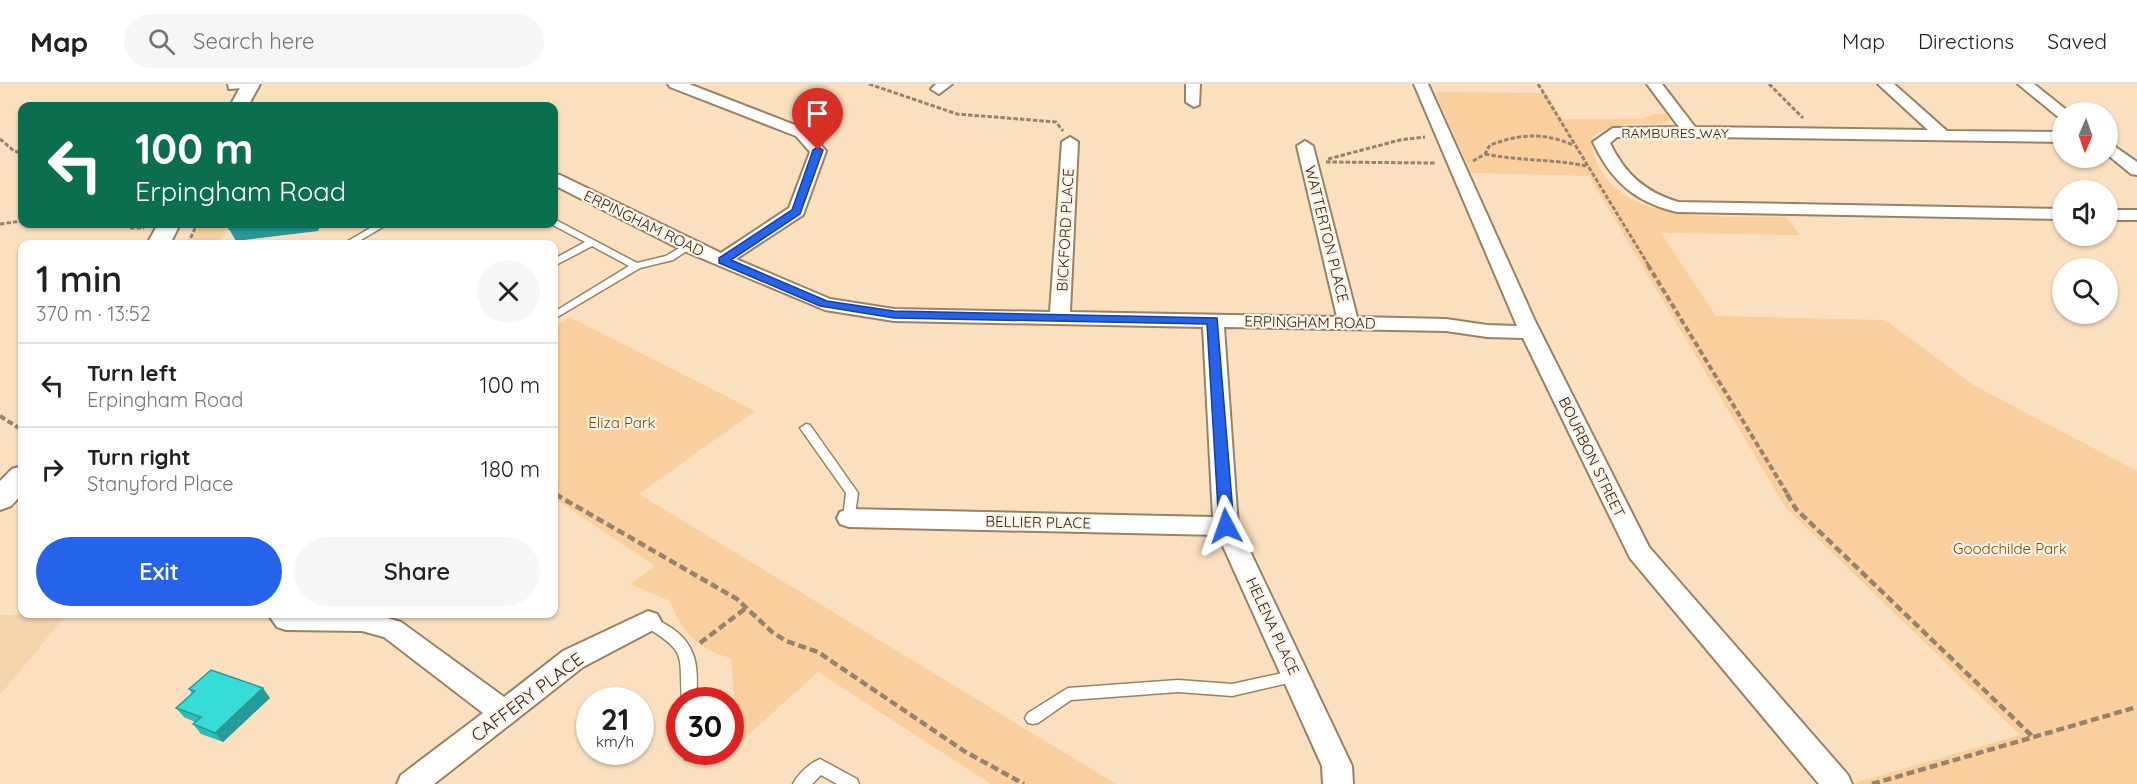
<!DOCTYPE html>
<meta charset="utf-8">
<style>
body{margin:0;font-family:Quicksand,sans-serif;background:#f6f6f6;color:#202124;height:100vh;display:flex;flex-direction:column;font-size:22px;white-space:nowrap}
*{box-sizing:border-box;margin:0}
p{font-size:20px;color:#757577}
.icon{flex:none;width:33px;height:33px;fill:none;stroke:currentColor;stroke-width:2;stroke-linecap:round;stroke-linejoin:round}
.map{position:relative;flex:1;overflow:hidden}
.drawer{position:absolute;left:18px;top:156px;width:540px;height:378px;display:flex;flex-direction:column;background:#fff;border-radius:12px;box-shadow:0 2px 4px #0004}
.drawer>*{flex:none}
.hud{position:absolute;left:18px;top:18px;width:540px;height:126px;border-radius:12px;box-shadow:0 2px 4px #0004;background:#0b6e4f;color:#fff;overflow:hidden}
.needle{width:39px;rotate:182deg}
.buttons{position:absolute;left:2052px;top:18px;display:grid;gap:12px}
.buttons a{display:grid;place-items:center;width:66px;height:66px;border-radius:50%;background:#fff;box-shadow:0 2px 4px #0004;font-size:30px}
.speed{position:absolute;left:576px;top:603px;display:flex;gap:12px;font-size:30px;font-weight:700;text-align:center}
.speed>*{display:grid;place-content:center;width:78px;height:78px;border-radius:50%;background:#fff;box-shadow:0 2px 4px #0004;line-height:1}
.speed small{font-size:15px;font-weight:400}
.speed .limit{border:9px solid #d22;background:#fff;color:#111}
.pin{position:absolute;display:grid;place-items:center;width:51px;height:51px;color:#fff;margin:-62px -26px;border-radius:50% 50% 50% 0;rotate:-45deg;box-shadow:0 0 6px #0007}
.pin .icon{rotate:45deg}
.me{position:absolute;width:66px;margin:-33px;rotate:356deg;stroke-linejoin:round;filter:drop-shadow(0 0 4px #0008)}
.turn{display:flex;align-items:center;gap:21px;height:126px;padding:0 18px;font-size:27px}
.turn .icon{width:78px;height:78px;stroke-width:2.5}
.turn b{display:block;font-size:42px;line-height:51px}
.round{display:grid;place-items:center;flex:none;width:63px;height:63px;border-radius:32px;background:#f6f6f6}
.head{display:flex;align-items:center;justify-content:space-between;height:102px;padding:0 18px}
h1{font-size:36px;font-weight:600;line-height:45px}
.primary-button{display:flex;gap:12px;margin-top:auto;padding:12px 18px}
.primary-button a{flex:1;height:69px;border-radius:36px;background:#2563eb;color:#fff;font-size:24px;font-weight:600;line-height:69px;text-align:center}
.primary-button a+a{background:#f6f6f6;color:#202124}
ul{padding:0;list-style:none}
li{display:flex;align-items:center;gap:18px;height:84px;padding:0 18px;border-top:2px solid #e0e0e0}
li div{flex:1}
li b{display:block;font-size:22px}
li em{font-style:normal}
header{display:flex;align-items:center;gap:36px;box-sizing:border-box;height:84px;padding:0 30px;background:#fff;border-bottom:2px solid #e0e0e0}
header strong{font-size:28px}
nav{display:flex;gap:33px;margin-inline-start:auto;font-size:21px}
.search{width:420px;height:54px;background:#f6f6f6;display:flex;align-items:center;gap:15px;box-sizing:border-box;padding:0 21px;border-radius:33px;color:#757577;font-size:22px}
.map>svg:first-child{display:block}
</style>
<header>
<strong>Map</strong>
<div class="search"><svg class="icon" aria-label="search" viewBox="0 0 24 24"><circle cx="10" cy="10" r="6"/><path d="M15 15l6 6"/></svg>Search here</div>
<nav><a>Map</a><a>Directions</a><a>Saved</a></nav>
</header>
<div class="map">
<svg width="2137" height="700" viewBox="0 0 2137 700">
<rect width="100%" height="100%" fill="#fbe0c0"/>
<path fill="#f4d4ad" d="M 0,531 L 66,531 L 0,611 Z"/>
<path fill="#f8cf9d" d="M 1435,8 L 1547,9 L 1562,35 L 1642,35 L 1653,30 L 1666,30 L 1670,35 L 1664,40 C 1638,41 1610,36 1591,55 C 1601,145 1721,131 1786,133 L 1800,151 L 1661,149 L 1716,232 L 1885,236 L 1973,301 L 2137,387 L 2137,700 L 1851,700 L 2020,651 L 1786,424 L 1589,92 L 1471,89 Z
M 200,140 L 228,140 L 220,157 L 226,160 L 191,160 Z
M 570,233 L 755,327 L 639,410 L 1116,700 L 991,700 L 818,588 L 738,660 L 731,574 C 699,566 681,548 670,517 L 630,500 L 655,482 L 554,414 L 554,243 Z"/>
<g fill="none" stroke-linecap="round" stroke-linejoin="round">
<defs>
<path id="service" d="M 554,135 L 637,179 L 666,172 L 686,160 L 689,159 L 694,162 L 673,176 L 640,184 L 554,235 L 554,228 L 629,182 L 592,162 L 554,182 L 554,175 L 585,158 L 551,140 L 554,140 Z
M 377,140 L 388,140 L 354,160 L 343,160 Z
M 806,340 L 810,341 L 858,409 L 854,437 L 844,437 L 843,434 L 846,409 L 800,344 Z
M 648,532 C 657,534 665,540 673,545 C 699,564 698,587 696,616 L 682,616 C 679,568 688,569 643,541 L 641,537 L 643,533 Z
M 1296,586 L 1301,588 L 1303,592 L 1301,596 L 1232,612 L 1178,608 L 1071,616 L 1038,639 L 1033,640 L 1028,639 L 1025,634 L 1028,629 L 1068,604 L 1178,596 L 1232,600 Z
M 683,668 L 699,668 L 697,675 L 691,677 L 685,675 Z
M 820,675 L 857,695 L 859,700 L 837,700 L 821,691 L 812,700 L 793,700 C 798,690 810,679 820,675 Z"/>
<path id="minor" d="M 228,0 L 256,0 L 254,3 L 229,5 Z
M 668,0 L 689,0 L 808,46 L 826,67 L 803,131 L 736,175 L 830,215 L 894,225 L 1050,228 L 1062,58 L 1070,53 L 1078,58 L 1070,228 L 1337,233 L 1297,62 L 1305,57 L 1313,62 L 1357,233 L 1446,235 L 1487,241 L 1517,242 L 1414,0 L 1428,0 L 1535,237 L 1649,463 L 1848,691 L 1852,700 L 1819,700 L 1630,474 L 1523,254 L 1487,253 L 1446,247 L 1224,243 L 1238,442 L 1352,682 L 1353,700 L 1323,700 L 1322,682 L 1218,451 L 849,443 L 840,440 L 837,434 L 840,428 L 849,425 L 1213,433 L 1203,243 L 894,237 L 825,226 L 682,166 L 554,101 L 554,90 L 560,91 L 721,169 L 789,124 L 810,68 L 796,52 L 670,3 Z
M 936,0 L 952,0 L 939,10 L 931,5 Z
M 1186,0 L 1200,0 L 1199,21 L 1194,23 L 1186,18 Z
M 1647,0 L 1662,0 L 1695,43 L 1928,46 L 1878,0 L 1894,0 L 1947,47 L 2062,48 L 2062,58 L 1634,52 L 1617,53 L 1610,59 C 1625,90 1645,108 1678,118 L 2062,125 L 2062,135 L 1677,128 C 1635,118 1611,97 1593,58 L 1613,44 L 1679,43 Z
M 2018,0 L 2034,0 L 2069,28 L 2062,28 L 2062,34 L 2057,32 Z
M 2108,58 L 2137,78 L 2137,91 L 2131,90 L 2108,71 Z
M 2108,126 L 2137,126 L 2137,136 L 2108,136 Z
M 648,527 L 657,530 L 661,537 L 657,544 L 583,583 L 434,700 L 397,700 L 401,691 L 483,629 L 384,553 L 362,547 L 286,546 L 277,543 L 268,530 L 373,530 L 401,538 L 504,613 L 563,567 Z"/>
<path id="tertiary" d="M 242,0 L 260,0 L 248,22 L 230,22 Z
M 158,140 L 180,140 L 170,160 L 147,160 Z
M 22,382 L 22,410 L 11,422 L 0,426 L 0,397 L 12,385 Z"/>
</defs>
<use href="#service" stroke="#998163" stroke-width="3"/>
<use href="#minor" stroke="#998163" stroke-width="4"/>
<use href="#tertiary" stroke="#998163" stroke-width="4"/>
<path stroke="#95836d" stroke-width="3" stroke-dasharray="4.5 2" stroke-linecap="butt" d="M 869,0 L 957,30 L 1056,38 L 1063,47
M 1538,0 L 1649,182
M 1769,0 L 1803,34
M 0,55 L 14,67 L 22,69
M 1485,70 C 1519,77 1553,75 1587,82
M 1328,75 L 1400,56 L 1425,53
M 1473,77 L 1485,70 L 1490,61 C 1520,50 1543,48 1573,61
M 1326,78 L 1435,79
M 0,140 L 22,137
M 125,140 L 130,144 L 144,144
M 188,160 L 197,140"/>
<path stroke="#95836d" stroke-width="4" stroke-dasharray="6 3" stroke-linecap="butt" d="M 1648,181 L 1788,411
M 0,332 L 22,346
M 554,409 L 558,411"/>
<path stroke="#95836d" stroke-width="4.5" stroke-dasharray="8 4" stroke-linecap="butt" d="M 555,410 L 737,515 L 772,548 L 786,557 L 818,568 L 964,667 L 1024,700
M 1787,410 L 1796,425 L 2032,652
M 700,559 L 746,524
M 1872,700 L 2137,623"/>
<use href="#service" fill="#fff" fill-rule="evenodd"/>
<use href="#minor" fill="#fff" fill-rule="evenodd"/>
<use href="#tertiary" fill="#fff" fill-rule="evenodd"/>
</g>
<path fill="#2ebeba" d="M 189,605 L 270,614 L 223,658 L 201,650 L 193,640 L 195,638 L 184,633 L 176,624 L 192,610 Z"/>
<path fill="#269b97" d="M 268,140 L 321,140 L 318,147 L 236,157 L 229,145 Z
M 263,604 L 270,614 L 223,658 L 215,649 Z"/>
<path fill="#36ddd8" stroke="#269b97" stroke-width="1.5" d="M 231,140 L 268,140 L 229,145 Z
M 211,586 L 263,604 L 215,649 L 193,640 L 201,633 L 176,624 L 195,607 L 189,605 Z"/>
<path fill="#2563eb" stroke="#184099" stroke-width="1.5" d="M 818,63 L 823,66 L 800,130 L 731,176 L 827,217 L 894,227 L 1217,234 L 1234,442 L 1232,445 L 1226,447 L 1219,442 L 1207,240 L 894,234 L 820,222 L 719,179 L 719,174 L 792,126 L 813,66 Z"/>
<g text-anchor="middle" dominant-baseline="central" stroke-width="4.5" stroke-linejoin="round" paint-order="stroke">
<g font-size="14" fill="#31271b" stroke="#fbf1e4">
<text x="1675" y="49">RAMBURES WAY</text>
</g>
<g font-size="15" fill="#31271b" stroke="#fbf1e4">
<text transform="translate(644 139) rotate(26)">ERPINGHAM ROAD</text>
<text transform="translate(1065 146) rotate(-87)">BICKFORD PLACE</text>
<text transform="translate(1327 150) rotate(76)">WATTERTON PLACE</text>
<text transform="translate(1310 238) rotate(1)">ERPINGHAM ROAD</text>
<text transform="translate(1592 373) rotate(64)">BOURBON STREET</text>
<text transform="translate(1038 438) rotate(1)">BELLIER PLACE</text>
<text transform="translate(1273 542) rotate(65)">HELENA PLACE</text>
</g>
<g font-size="15" fill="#774d04" stroke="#fbf1e4">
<text x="622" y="338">Eliza Park</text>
<text x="2010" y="464">Goodchilde Park</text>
</g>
<g font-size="18" fill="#31271b" stroke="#fbf1e4">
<text transform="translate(527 613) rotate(-37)">CAFFERY PLACE</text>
</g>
</g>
</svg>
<div class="buttons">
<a><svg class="needle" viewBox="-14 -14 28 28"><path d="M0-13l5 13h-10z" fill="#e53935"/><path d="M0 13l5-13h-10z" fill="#757577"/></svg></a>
<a><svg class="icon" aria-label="sound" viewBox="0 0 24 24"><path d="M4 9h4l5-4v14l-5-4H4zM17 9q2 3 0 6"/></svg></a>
<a><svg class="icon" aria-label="search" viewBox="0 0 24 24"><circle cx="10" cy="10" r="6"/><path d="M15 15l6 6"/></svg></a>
</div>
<div class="speed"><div>21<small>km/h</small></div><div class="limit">30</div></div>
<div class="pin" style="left:818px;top:66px;background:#d93025"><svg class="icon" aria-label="arrive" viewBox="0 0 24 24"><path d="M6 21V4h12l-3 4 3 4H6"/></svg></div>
<svg class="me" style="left:1226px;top:442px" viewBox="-20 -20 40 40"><path d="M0-17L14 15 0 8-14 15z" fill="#2563eb" stroke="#fff" stroke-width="4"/></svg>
<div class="hud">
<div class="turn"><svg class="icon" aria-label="left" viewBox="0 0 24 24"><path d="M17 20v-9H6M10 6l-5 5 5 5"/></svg><div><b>100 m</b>Erpingham Road</div></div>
</div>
<section class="drawer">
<div class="head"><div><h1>1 min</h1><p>370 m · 13:52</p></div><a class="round"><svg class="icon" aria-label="close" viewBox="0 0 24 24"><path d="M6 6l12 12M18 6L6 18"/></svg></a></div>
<ul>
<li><svg class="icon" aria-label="left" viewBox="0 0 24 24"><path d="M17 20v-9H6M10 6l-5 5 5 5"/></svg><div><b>Turn left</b><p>Erpingham Road</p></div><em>100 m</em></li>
<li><svg class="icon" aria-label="right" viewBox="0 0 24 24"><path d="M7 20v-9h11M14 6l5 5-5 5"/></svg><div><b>Turn right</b><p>Stanyford Place</p></div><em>180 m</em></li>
</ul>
<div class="primary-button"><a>Exit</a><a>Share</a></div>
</section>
</div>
